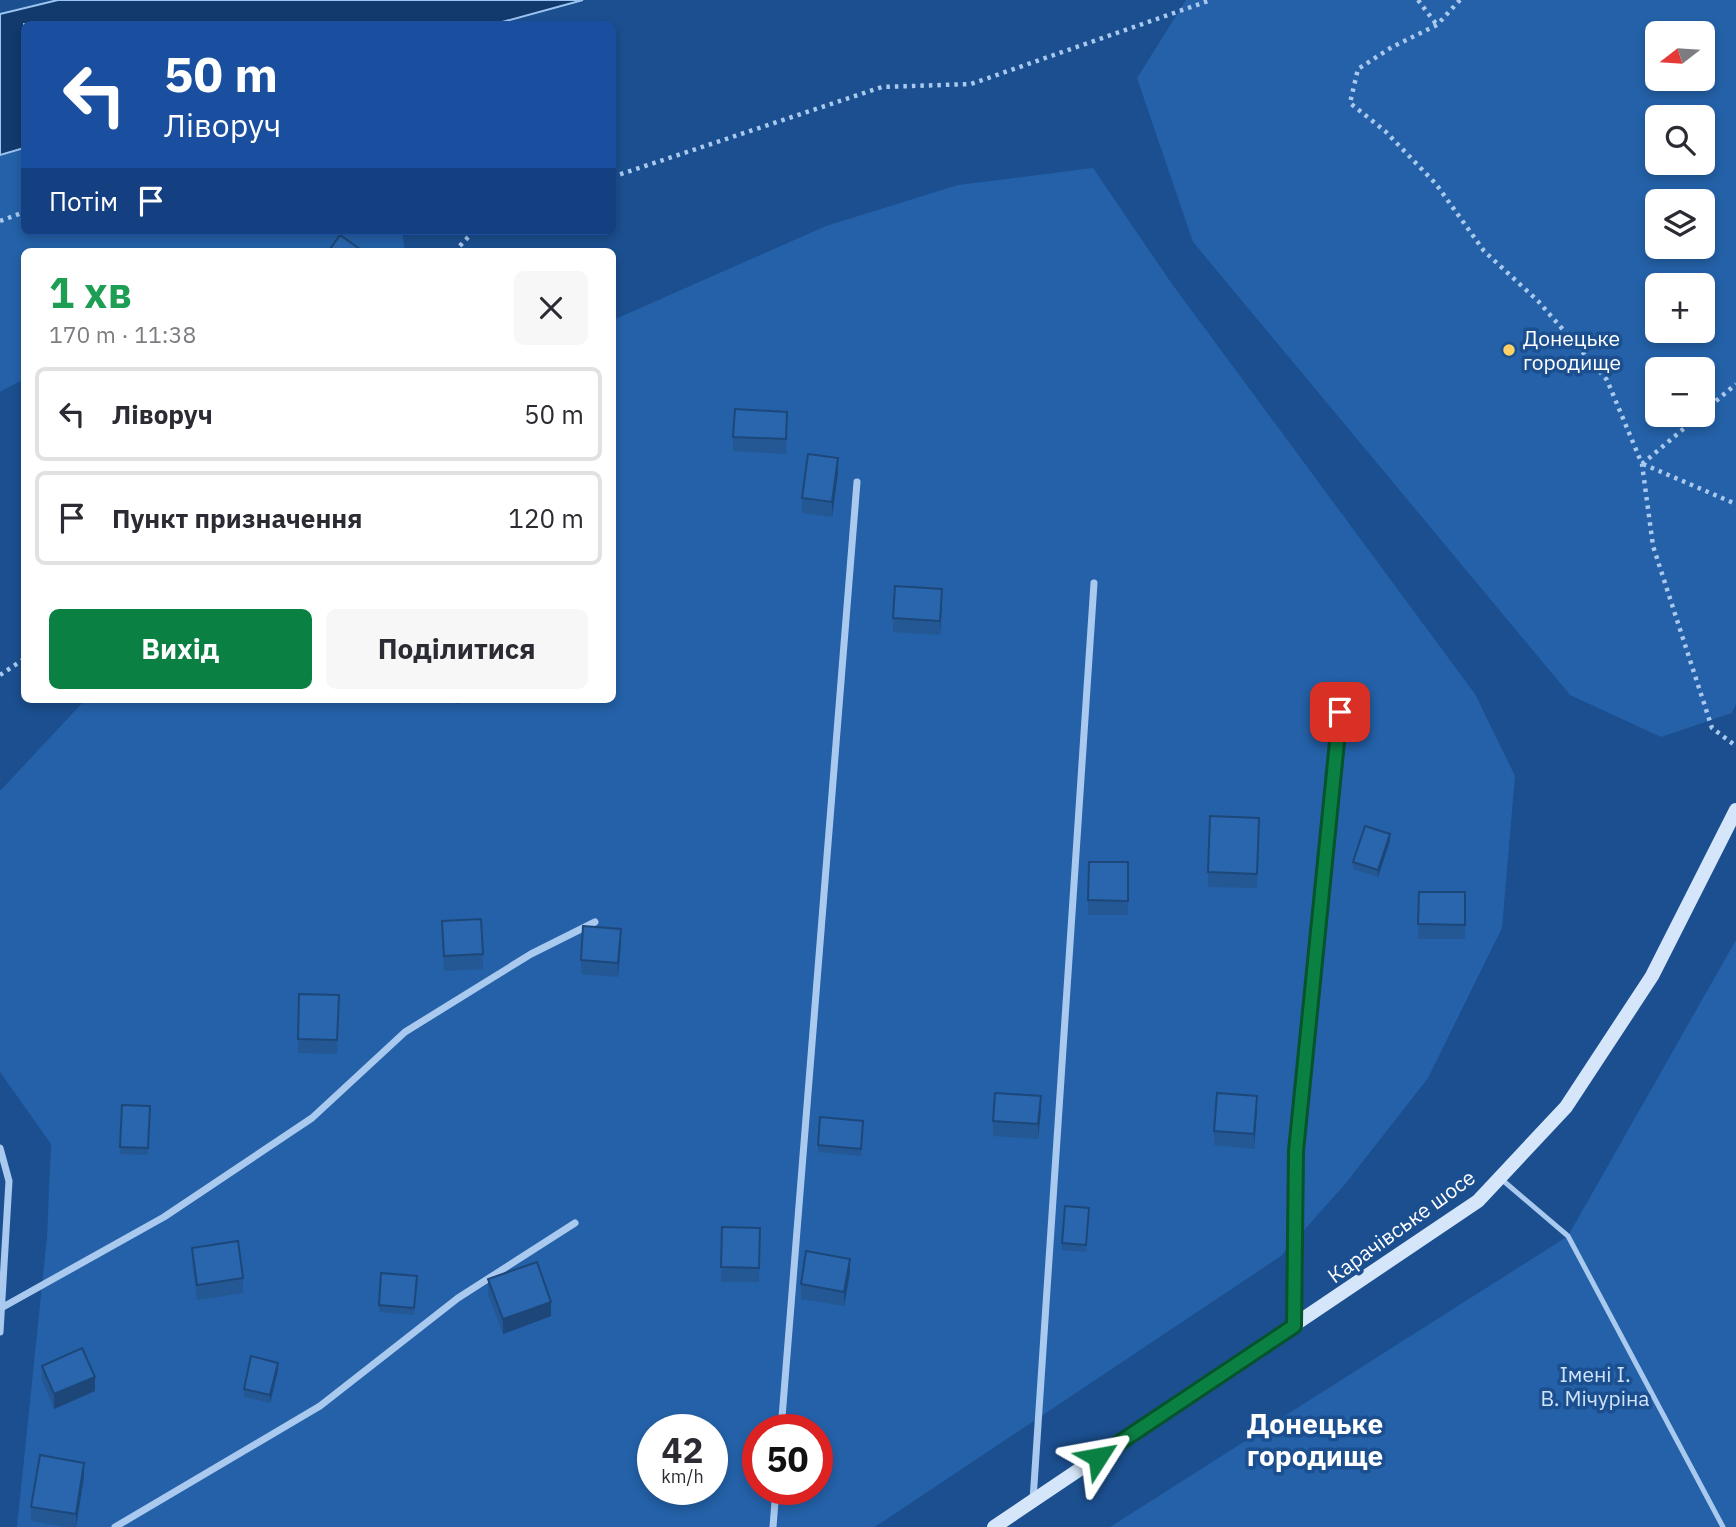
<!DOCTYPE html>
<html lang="uk">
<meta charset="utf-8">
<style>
body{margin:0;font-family:"IBM Plex Sans",sans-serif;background:#f7f7f7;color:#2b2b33;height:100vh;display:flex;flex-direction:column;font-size:26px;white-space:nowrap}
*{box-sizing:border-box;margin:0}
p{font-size:23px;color:#7c7c81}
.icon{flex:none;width:38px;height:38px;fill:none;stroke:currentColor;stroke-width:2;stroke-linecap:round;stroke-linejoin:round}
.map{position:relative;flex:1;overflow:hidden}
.side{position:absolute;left:21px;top:248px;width:595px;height:455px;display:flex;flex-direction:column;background:#fff;border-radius:10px;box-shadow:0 4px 10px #0003}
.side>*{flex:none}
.hud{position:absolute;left:21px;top:21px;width:595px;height:214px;border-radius:10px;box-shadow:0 4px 10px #0003;background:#1a4fa0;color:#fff;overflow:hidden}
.needle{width:46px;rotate:253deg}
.buttons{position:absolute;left:1645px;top:21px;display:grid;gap:14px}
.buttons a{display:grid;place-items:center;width:70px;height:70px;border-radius:10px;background:#fff;box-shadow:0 4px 10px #0003;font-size:35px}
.speed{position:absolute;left:637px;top:1414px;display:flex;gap:14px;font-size:35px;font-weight:700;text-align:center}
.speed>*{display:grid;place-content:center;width:91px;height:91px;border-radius:50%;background:#fff;box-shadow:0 4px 10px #0003;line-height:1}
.speed small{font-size:18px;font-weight:400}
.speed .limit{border:10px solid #d22;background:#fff;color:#111}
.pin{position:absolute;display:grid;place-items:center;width:60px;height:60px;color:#fff;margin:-30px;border-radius:14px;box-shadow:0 4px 10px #0006}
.me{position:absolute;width:77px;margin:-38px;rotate:56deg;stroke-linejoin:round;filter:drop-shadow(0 0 5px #0008)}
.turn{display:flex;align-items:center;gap:24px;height:147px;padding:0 28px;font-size:32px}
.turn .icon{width:91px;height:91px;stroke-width:2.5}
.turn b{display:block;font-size:49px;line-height:60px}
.then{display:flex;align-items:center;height:66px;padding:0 28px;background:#0003;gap:14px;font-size:26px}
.round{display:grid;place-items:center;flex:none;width:74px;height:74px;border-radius:10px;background:#f7f7f7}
.summary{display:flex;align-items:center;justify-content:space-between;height:119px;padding:0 28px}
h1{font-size:42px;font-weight:800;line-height:52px;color:#1e9e55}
.primary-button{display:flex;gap:14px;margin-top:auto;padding:14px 28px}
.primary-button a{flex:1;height:80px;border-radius:10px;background:#0b8043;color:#fff;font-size:28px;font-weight:800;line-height:80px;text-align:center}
.primary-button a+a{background:#f7f7f7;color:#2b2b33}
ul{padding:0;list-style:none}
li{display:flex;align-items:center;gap:21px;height:94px;margin:0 14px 10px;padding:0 14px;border:4px solid #e1e1e2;border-radius:10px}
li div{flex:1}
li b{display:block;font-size:26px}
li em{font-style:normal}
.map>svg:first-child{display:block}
</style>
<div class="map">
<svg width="1736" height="1527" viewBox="0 0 1736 1527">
<rect width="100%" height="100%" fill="#1b4f8f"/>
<path fill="#2461a8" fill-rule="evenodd" d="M 1186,0 L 1736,0 L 1736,704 L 1732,713 L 1661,737 L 1570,695 L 1193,242 L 1137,78 ZM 1657,33 L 1703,33 L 1703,79 L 1657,79 ZM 1657,117 L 1703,117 L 1703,163 L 1657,163 ZM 1657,201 L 1703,201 L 1703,247 L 1657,247 ZM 1657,285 L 1703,285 L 1703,331 L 1657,331 ZM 1657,369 L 1703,369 L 1703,415 L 1657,415 Z
M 24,139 L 24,231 L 402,231 L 405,252 L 24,252 L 24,379 L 0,392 L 0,145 Z
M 1093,168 L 1172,284 L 1475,694 L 1515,776 L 1502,928 L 1428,1078 L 1346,1183 L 1281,1256 L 875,1527 L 17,1527 L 47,1237 L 51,1144 L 0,1072 L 0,791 L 85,700 L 612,700 L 613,320 L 826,226 L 958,185 ZM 653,1430 L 712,1430 L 712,1489 L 653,1489 ZM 758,1430 L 817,1430 L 817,1489 L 758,1489 Z
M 1736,940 L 1736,1527 L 1110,1527 L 1568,1236 Z"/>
<path fill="#123a6d" stroke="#9cc4f0" stroke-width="2" d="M 58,0 L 583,0 L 495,24 L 24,24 L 24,148 L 0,155 L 0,14 Z"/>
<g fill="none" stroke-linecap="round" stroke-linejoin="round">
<path stroke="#a9c9ee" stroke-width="4.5" stroke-dasharray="3.5 5" stroke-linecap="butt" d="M 1418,0 L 1437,25
M 1460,0 L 1437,25 L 1392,47 L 1358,69 L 1350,103 L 1385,131 L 1436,184 L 1484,251 L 1538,301 L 1607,380 L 1642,464 L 1653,546 L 1712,728 L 1736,746
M 612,177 L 882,87 L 971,84 L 1211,0
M 0,221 L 24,212
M 454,252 L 474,231
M 1703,412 L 1736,384
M 1642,464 L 1700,415
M 1643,464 L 1736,504
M 0,675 L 24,659"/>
<path stroke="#a9c9ee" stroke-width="5" d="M 1500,1178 L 1568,1236 L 1723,1527"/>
<path stroke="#a9c9ee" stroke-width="7" d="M 0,1148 L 9,1181 L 0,1332
M 3,1307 L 164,1217 L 312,1118 L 405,1032 L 531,954 L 595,922
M 1294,1325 L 1296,1151 L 1340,712
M 781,1430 L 857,482
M 1033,1500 L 1094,583
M 115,1527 L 320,1406 L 458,1298 L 575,1223
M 773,1527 L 776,1489"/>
<path stroke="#d6e6fa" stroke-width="14" d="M 994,1527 L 1478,1201 L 1566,1107 L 1652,976 L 1736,810"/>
</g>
<path fill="#245895" d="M 787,427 L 786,454 L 733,451 L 733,437 Z
M 838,473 L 832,517 L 802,513 L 802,498 Z
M 942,603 L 940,635 L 893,632 L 893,618 Z
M 1259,832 L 1257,888 L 1208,887 L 1208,872 Z
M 1390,841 L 1378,877 L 1353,869 L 1353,862 Z
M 1089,862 L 1128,862 L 1128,915 L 1088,915 Z
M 1419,892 L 1465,892 L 1465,939 L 1418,939 Z
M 442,921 L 483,954 L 483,969 L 444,971 Z
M 621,944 L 618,977 L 581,974 L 581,960 Z
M 299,994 L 339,995 L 337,1054 L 298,1053 Z
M 122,1105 L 150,1106 L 148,1155 L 120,1154 Z
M 1041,1110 L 1038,1139 L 993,1136 L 993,1121 Z
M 1257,1110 L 1254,1149 L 1214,1145 L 1214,1131 Z
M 863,1129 L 861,1156 L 818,1152 L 818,1145 Z
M 1089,1215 L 1086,1252 L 1062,1250 L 1062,1243 Z
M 722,1227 L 760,1228 L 759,1282 L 721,1282 Z
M 192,1248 L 243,1278 L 243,1293 L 197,1300 L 192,1262 Z
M 850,1273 L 844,1306 L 801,1299 L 801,1284 Z
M 488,1279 L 551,1316 L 503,1334 L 488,1294 Z
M 417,1283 L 414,1315 L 379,1312 L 379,1305 Z
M 42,1366 L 95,1391 L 54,1409 L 42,1380 Z
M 278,1370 L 270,1403 L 244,1397 L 244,1389 Z
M 84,1477 L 76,1527 L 65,1527 L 31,1521 L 31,1507 Z"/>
<path fill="#1d4779" d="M 838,458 L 838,473 L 832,517 L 832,502 Z
M 942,589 L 942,603 L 940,635 L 940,621 Z
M 457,700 L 470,700 L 457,704 Z
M 1390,834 L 1390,841 L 1378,877 L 1378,870 Z
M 621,929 L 621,944 L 618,977 L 618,963 Z
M 1041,1096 L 1041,1110 L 1038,1139 L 1038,1124 Z
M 1257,1096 L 1257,1110 L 1254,1149 L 1254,1134 Z
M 850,1259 L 850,1273 L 844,1306 L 844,1292 Z
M 551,1302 L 551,1316 L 503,1334 L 503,1319 Z
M 278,1363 L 278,1370 L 270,1403 L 270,1395 Z
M 95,1377 L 95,1391 L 54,1409 L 54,1394 Z
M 84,1463 L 84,1477 L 76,1527 L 76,1514 Z"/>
<path fill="#2a66ad" stroke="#1d4779" stroke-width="2" d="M 340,235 L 364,252 L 328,252 Z
M 735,409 L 787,412 L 786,439 L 733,437 Z
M 808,454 L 838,458 L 832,502 L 802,498 Z
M 895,586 L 942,589 L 940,621 L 893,618 Z
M 1210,816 L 1259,818 L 1257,874 L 1208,872 Z
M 1365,826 L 1390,834 L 1378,870 L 1353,862 Z
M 1089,862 L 1128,862 L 1128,901 L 1088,900 Z
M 1419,892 L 1465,892 L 1465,925 L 1418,924 Z
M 481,919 L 483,954 L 444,956 L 442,921 Z
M 583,926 L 621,929 L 618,963 L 581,960 Z
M 299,994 L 339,995 L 337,1040 L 298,1039 Z
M 995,1093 L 1041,1096 L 1038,1124 L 993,1121 Z
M 1217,1093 L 1257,1096 L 1254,1134 L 1214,1131 Z
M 122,1105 L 150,1106 L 148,1148 L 120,1147 Z
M 820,1117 L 863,1121 L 861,1149 L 818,1145 Z
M 1065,1206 L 1089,1208 L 1086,1245 L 1062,1243 Z
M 722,1227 L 760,1228 L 759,1268 L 721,1267 Z
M 238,1241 L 243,1278 L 197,1285 L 192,1248 Z
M 806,1251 L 850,1259 L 844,1292 L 801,1284 Z
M 537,1262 L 551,1302 L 503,1319 L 488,1279 Z
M 381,1273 L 417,1276 L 414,1308 L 379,1305 Z
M 82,1348 L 95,1377 L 54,1394 L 42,1366 Z
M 251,1356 L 278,1363 L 270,1395 L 244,1389 Z
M 40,1455 L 84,1463 L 76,1514 L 31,1507 Z"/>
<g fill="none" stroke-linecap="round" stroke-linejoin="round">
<defs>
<path id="route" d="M 1098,1457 L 1294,1326 L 1296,1151 L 1340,712"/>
</defs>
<use href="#route" stroke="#07532c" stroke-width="18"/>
<use href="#route" stroke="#0b8043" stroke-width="12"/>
</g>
<circle fill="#ffd166" stroke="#1b4f8f" stroke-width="2.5" cx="1509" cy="350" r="7"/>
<g text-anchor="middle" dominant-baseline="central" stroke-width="7" stroke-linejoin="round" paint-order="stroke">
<g font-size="21" fill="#fff" stroke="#1b4f8f" text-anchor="start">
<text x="1523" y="338">Донецьке<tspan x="1523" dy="24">городище</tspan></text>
</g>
<g font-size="21" fill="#fff" stroke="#1b4f8f">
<text transform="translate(1401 1226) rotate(-36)">Карачівське шосе</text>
</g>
<g font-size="21" fill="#cfe3fa" stroke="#1b4f8f">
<text x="1595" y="1374">Імені І.<tspan x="1595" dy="24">В. Мічуріна</tspan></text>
</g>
<g font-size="28" font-weight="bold" fill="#fff" stroke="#1b4f8f">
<text x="1315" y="1423">Донецьке<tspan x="1315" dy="32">городище</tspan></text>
</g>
</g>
</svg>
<div class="buttons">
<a><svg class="needle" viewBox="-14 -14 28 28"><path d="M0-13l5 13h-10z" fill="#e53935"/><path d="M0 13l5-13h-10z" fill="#7c7c81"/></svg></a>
<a><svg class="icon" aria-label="search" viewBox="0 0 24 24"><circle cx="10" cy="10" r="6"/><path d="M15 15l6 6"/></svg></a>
<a><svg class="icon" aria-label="layers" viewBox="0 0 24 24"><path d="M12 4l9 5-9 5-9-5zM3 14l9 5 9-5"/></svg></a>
<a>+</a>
<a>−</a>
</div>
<div class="speed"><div>42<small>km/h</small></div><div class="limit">50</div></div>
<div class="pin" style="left:1340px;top:712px;background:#d93025"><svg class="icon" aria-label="arrive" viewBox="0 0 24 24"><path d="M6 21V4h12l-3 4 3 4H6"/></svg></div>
<svg class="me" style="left:1098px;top:1457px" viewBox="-20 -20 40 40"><path d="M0-17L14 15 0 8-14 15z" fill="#0b8043" stroke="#fff" stroke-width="4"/></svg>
<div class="hud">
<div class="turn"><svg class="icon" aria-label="left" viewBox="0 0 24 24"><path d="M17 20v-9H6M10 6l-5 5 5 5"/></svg><div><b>50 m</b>Ліворуч</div></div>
<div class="then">Потім<svg class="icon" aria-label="arrive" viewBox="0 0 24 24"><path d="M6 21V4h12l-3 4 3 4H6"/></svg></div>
</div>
<section class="side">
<div class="summary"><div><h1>1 хв</h1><p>170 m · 11:38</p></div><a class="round"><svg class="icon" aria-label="close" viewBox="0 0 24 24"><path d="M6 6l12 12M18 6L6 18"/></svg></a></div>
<ul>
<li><svg class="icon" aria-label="left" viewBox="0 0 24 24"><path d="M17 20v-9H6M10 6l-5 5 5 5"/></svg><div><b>Ліворуч</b></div><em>50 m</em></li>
<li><svg class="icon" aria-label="arrive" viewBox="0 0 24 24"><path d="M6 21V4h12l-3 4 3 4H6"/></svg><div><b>Пункт призначення</b></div><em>120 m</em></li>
</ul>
<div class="primary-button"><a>Вихід</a><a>Поділитися</a></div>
</section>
</div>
